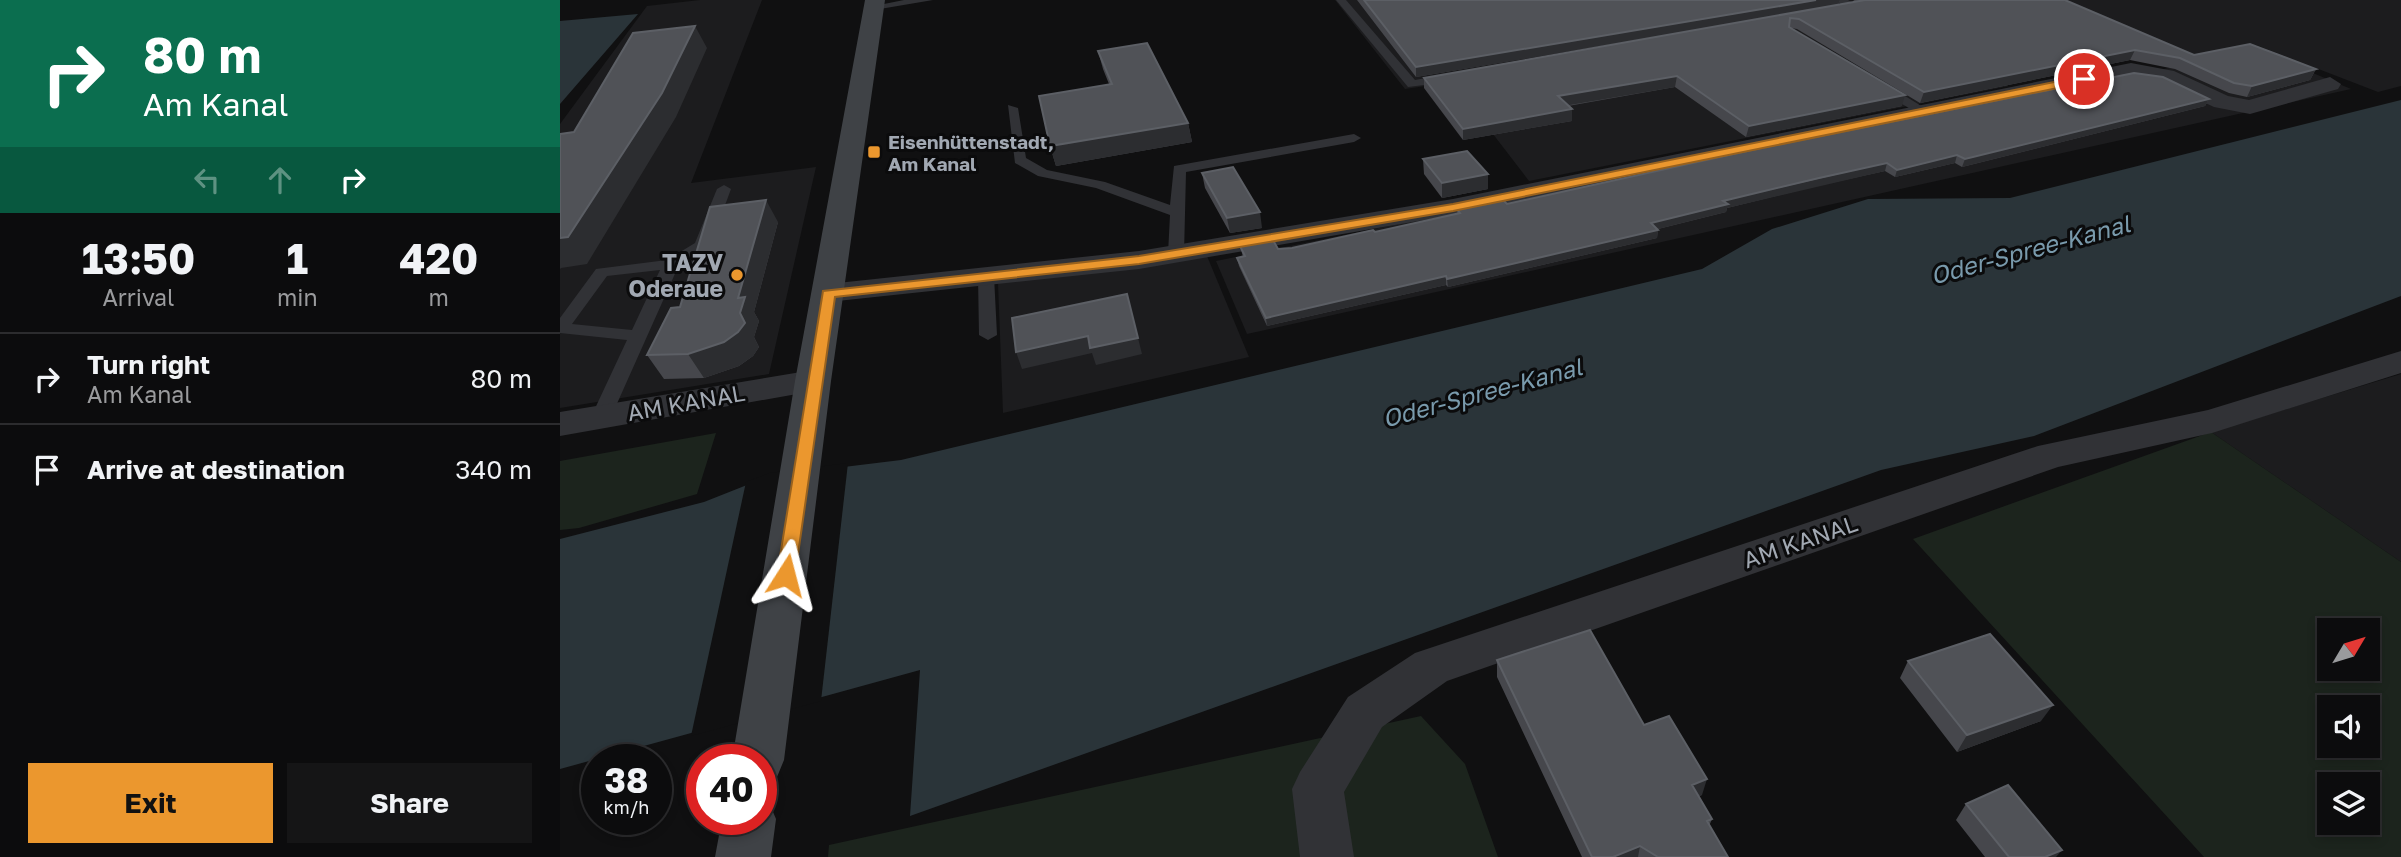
<!DOCTYPE html>
<meta charset="utf-8">
<style>
body{margin:0;font-family:"Golos Text",sans-serif;background:#151516;color:#f1f3f6;height:100vh;display:flex;flex-direction:column;font-size:26px;white-space:nowrap}
*{box-sizing:border-box;margin:0}
p{font-size:23px;color:#9a9b9d}
.icon{flex:none;width:38px;height:38px;fill:none;stroke:currentColor;stroke-width:2;stroke-linecap:round;stroke-linejoin:round}
.map{position:relative;flex:1;overflow:hidden}
.panel{display:flex;flex-direction:column;background:#0c0c0d;width:560px}
.panel>*{flex:none}
.hud{background:#0b6e4f;color:#fff;overflow:hidden}
.needle{width:46px;rotate:52deg}
.buttons{position:absolute;left:1757px;top:618px;display:grid;gap:14px}
.buttons a{display:grid;place-items:center;width:63px;height:63px;border-radius:0px;background:#0c0c0d;box-shadow:0 4px 10px #0003,0 0 0 2px #2c2c2e;font-size:35px}
.speed{position:absolute;left:21px;top:744px;display:flex;gap:14px;font-size:35px;font-weight:700;text-align:center}
.speed>*{display:grid;place-content:center;width:91px;height:91px;border-radius:50%;background:#0c0c0d;box-shadow:0 4px 10px #0003,0 0 0 2px #2c2c2e;line-height:1}
.speed small{font-size:18px;font-weight:400}
.speed .limit{border:10px solid #d22;background:#fff;color:#111}
.pin{position:absolute;display:grid;place-items:center;width:60px;height:60px;color:#fff;margin:-30px;border:4px solid #fff;border-radius:50%;box-shadow:0 2px 7px #0007}
.me{position:absolute;width:77px;margin:-38px;rotate:9deg;stroke-linejoin:round;filter:drop-shadow(0 0 5px #0008)}
.turn{display:flex;align-items:center;gap:24px;height:147px;padding:0 28px;font-size:32px}
.turn .icon{width:91px;height:91px;stroke-width:2.5}
.turn b{display:block;font-size:49px;line-height:60px}
.lanes{display:flex;align-items:center;height:66px;padding:0 28px;background:#0003;justify-content:center;gap:35px;direction:ltr}
.lanes .off{opacity:.35}
.eta{display:flex;justify-content:space-evenly;align-items:center;height:119px;text-align:center}
.eta b{font-size:42px;font-weight:700;line-height:49px}
.action{display:flex;gap:14px;margin-top:auto;padding:14px 28px}
.action a{flex:1;height:80px;border-radius:0px;background:#eb972e;color:#111;font-size:28px;font-weight:700;line-height:80px;text-align:center}
.action a+a{background:#151516;color:#f1f3f6}
ul{padding:0;list-style:none}
li{display:flex;align-items:center;gap:21px;height:91px;padding:0 28px;border-top:2px solid #2c2c2e}
li div{flex:1}
li b{display:block;font-size:26px}
li em{font-style:normal}
main{display:flex;flex:1;min-height:0}
.map>svg:first-child{display:block}
</style>
<main>
<section class="panel">
<div class="hud">
<div class="turn"><svg class="icon" aria-label="right" viewBox="0 0 24 24"><path d="M7 20v-9h11M14 6l5 5-5 5"/></svg><div><b>80 m</b>Am Kanal</div></div>
<div class="lanes"><svg class="icon off" aria-label="left" viewBox="0 0 24 24"><path d="M17 20v-9H6M10 6l-5 5 5 5"/></svg><svg class="icon off" aria-label="ahead" viewBox="0 0 24 24"><path d="M12 20V5M6 11l6-6 6 6"/></svg><svg class="icon" aria-label="right" viewBox="0 0 24 24"><path d="M7 20v-9h11M14 6l5 5-5 5"/></svg></div>
</div>
<div class="eta">
<div><b>13:50</b><p>Arrival</p></div>
<div><b>1</b><p>min</p></div>
<div><b>420</b><p>m</p></div>
</div>
<ul>
<li><svg class="icon" aria-label="right" viewBox="0 0 24 24"><path d="M7 20v-9h11M14 6l5 5-5 5"/></svg><div><b>Turn right</b><p>Am Kanal</p></div><em>80 m</em></li>
<li><svg class="icon" aria-label="arrive" viewBox="0 0 24 24"><path d="M6 21V4h12l-3 4 3 4H6"/></svg><div><b>Arrive at destination</b></div><em>340 m</em></li>
</ul>
<div class="action"><a>Exit</a><a>Share</a></div>
</section>
<div class="map">
<svg width="1841" height="857" viewBox="0 0 1841 857">
<rect width="100%" height="100%" fill="#101011"/>
<path fill="#1c1c1e" d="M 140,0 L 202,0 L 131,183 L 256,167 L 209,374 L 0,408 L 0,124 L 87,6 Z
M 775,0 L 1375,0 L 1327,23 L 1449,86 L 969,181 L 893,82 L 845,89 Z
M 1381,0 L 1841,0 L 1841,86 L 1818,92 L 1696,45 L 1594,60 Z
M 1698,50 L 1791,89 L 687,334 L 656,261 Z
M 647,256 L 689,357 L 443,413 L 438,283 Z
M 1841,374 L 1841,562 L 1651,432 Z"/>
<path fill="#1c241d" fill-rule="evenodd" d="M 1651,432 L 1841,562 L 1841,857 L 1644,857 L 1353,539 ZM 1769,630 L 1808,630 L 1808,668 L 1769,668 ZM 1769,707 L 1808,707 L 1808,746 L 1769,746 ZM 1769,784 L 1808,784 L 1808,822 L 1769,822 Z
M 156,433 L 137,494 L 19,528 L 0,530 L 0,461 Z
M 861,716 L 905,764 L 938,857 L 268,857 L 269,845 Z"/>
<path fill="#2a3439" d="M 78,14 L 0,104 L 0,21 Z
M 1841,100 L 1841,296 L 1474,436 L 1321,470 L 350,816 L 360,670 L 0,769 L 0,539 L 144,502 L 210,476 L 341,460 L 1142,269 L 1212,229 L 1308,199 L 1450,198 Z"/>
<path fill="#101011" d="M 288,463 L 261,701 L 131,736 L 186,482 L 209,473 Z"/>
<g fill="none" stroke-linecap="round" stroke-linejoin="round">
<path fill="#313236" fill-rule="evenodd" d="M 344,0 L 373,0 L 314,10 L 309,7 Z
M 776,0 L 786,0 L 855,80 L 888,74 L 894,78 L 888,82 L 848,87 Z
M 1274,0 L 1288,0 L 1302,8 L 1279,13 L 1279,9 L 1286,7 Z
M 1316,83 L 1324,83 L 1371,112 L 1361,115 L 1316,89 Z
M 448,105 L 458,108 L 466,158 L 487,170 L 545,182 L 610,205 L 614,166 L 794,134 L 801,138 L 794,142 L 626,172 L 624,254 L 616,259 L 608,254 L 610,215 L 536,188 L 478,176 L 455,163 Z
M 164,185 L 171,189 L 150,246 L 118,267 L 51,417 L 48,421 L 34,421 L 31,417 L 67,340 L 0,333 L 0,318 L 36,269 L 107,260 L 135,243 L 157,189 ZM 100,270 L 72,330 L 12,324 L 47,276 Z
M 426,271 L 434,276 L 437,335 L 428,340 L 419,335 L 418,276 Z"/>
<path fill="#313236" fill-rule="evenodd" d="M 1571,63 L 1614,71 L 1668,96 L 1689,100 L 1770,77 L 1781,84 L 1778,89 L 1690,114 L 1654,107 L 1600,82 L 1571,77 L 893,215 L 579,269 L 268,302 L 257,300 L 252,293 L 257,286 L 268,284 L 579,251 L 893,199 Z
M 1841,351 L 1841,373 L 1652,433 L 1498,467 L 887,681 L 822,727 L 784,792 L 794,857 L 740,857 L 732,789 L 740,772 L 788,697 L 855,653 L 1478,446 L 1648,410 Z
M 253,370 L 265,373 L 270,381 L 265,389 L 0,436 L 0,412 Z"/>
<path fill="#3f4246" fill-rule="evenodd" d="M 305,0 L 325,0 L 271,381 L 224,760 L 217,777 L 201,783 L 201,760 L 172,760 L 235,381 Z
M 201,798 L 208,800 L 216,819 L 211,857 L 155,857 L 162,819 L 201,819 Z"/>
</g>
<path fill="#46474c" d="M 797,0 L 1280,0 L 1278,5 L 1296,2 L 1293,0 L 1505,0 L 1634,55 L 1756,69 L 1750,80 L 1687,97 L 1669,93 L 1615,69 L 1570,60 L 1360,103 L 1237,29 L 1231,28 L 1342,106 L 1186,137 L 1115,87 L 1008,106 L 1012,121 L 903,140 L 864,88 L 864,78 L 1238,12 L 856,77 Z
M 538,51 L 628,123 L 632,142 L 496,166 L 490,146 L 549,84 L 543,69 Z
M 1649,99 L 1645,106 L 1402,167 L 1395,163 L 1335,177 L 1325,171 L 1257,186 L 1167,208 L 1166,212 L 1098,229 L 1097,238 L 888,287 L 886,285 L 707,326 L 679,266 L 677,258 L 683,257 L 680,246 L 718,249 L 732,248 L 815,232 L 897,214 L 897,209 L 947,204 Z
M 863,159 L 928,174 L 928,189 L 882,198 L 864,174 Z
M 642,173 L 702,228 L 670,233 L 645,188 Z
M 218,222 L 194,312 L 199,321 L 194,337 L 199,347 L 193,356 L 179,366 L 144,378 L 104,379 L 87,355 Z
M 937,660 L 1084,725 L 1142,795 L 1139,796 L 1152,819 L 1149,826 L 1168,857 L 1022,857 L 937,677 Z
M 1348,661 L 1481,721 L 1397,752 L 1340,678 Z
M 1406,804 L 1496,857 L 1425,857 L 1396,820 Z"/>
<path fill="#2c2d30" d="M 1256,0 L 1280,0 L 1278,6 L 856,77 L 856,67 Z
M 135,26 L 147,48 L 116,117 L 27,264 L 1,268 L 0,269 L 0,238 Z
M 1575,50 L 1570,60 L 1360,103 L 1364,92 Z
M 1756,69 L 1750,80 L 1687,97 L 1692,86 Z
M 1117,76 L 1115,87 L 998,107 L 998,96 Z
M 1345,95 L 1342,106 L 1186,137 L 1189,126 Z
M 1649,99 L 1645,106 L 1402,167 L 1405,159 Z
M 1012,109 L 1012,121 L 903,140 L 903,129 Z
M 628,123 L 632,142 L 496,166 L 490,146 Z
M 1397,155 L 1395,163 L 1335,177 L 1337,170 Z
M 1327,163 L 1325,171 L 1167,208 L 1166,212 L 1090,231 L 1091,223 L 1163,201 Z
M 928,174 L 928,189 L 882,198 L 882,183 Z
M 206,200 L 218,222 L 194,312 L 199,321 L 194,337 L 199,347 L 193,356 L 179,366 L 144,378 L 128,354 L 180,313 L 178,298 Z
M 700,212 L 702,228 L 670,233 L 667,218 Z
M 1098,230 L 1097,238 L 888,287 L 887,279 Z
M 886,276 L 886,285 L 707,326 L 706,318 Z
M 567,294 L 582,354 L 536,365 L 532,353 L 462,369 L 456,352 Z
M 1493,705 L 1481,721 L 1397,752 L 1407,735 Z
M 1147,779 L 1142,795 L 1128,800 L 1132,785 Z
M 1080,846 L 1078,857 L 1053,857 Z
M 1502,850 L 1496,857 L 1485,857 Z"/>
<path fill="#505257" stroke="#5c5f65" stroke-width="2" d="M 804,0 L 1256,0 L 856,67 Z
M 1305,0 L 1505,0 L 1634,55 L 1690,44 L 1756,69 L 1692,86 L 1674,83 L 1620,58 L 1575,50 L 1364,92 L 1239,19 L 1230,18 L 1229,27 L 1345,95 L 1189,126 L 1117,76 L 998,96 L 1012,109 L 903,129 L 864,78 Z
M 135,26 L 102,93 L 8,237 L 0,238 L 0,134 L 14,132 L 73,33 Z
M 587,43 L 628,123 L 490,146 L 479,96 L 552,84 L 538,51 Z
M 1574,73 L 1603,77 L 1649,99 L 1405,159 L 1397,155 L 1337,170 L 1327,163 L 1259,178 L 1163,201 L 1168,204 L 1091,223 L 1098,230 L 887,279 L 886,276 L 706,318 L 677,258 L 685,256 L 680,246 L 713,240 L 718,249 L 732,248 L 813,230 L 815,232 L 900,213 L 897,209 L 943,200 L 947,204 L 1210,146 Z
M 907,151 L 928,174 L 882,183 L 863,159 Z
M 673,167 L 700,212 L 667,218 L 642,173 Z
M 206,200 L 178,298 L 185,297 L 180,313 L 185,323 L 178,332 L 164,342 L 128,354 L 87,355 L 111,308 L 120,307 L 150,207 Z
M 567,294 L 578,338 L 530,348 L 528,336 L 456,352 L 452,318 Z
M 1030,630 L 1084,725 L 1109,716 L 1147,779 L 1132,785 L 1152,819 L 1147,821 L 1168,857 L 1098,857 L 1080,846 L 1053,857 L 1032,857 L 937,660 Z
M 1430,634 L 1493,705 L 1407,735 L 1348,661 Z
M 1448,785 L 1502,850 L 1485,857 L 1449,857 L 1406,804 Z"/>
<path fill="#eb972e" stroke="#99621e" stroke-width="2" d="M 1524,76 L 1527,82 L 893,211 L 579,264 L 275,297 L 235,575 L 226,582 L 217,575 L 263,291 L 579,256 L 893,204 Z"/>
<g fill="#eb972e" stroke="#0b0b0c" stroke-width="2.5">
<rect x="307" y="145" width="14" height="14" rx="3.5"/>
<circle cx="177" cy="275" r="7"/>
</g>
<g text-anchor="middle" dominant-baseline="central" stroke-width="6" stroke-linejoin="round" paint-order="stroke">
<g font-size="19" font-weight="bold" fill="#a1a8b2" stroke="#0b0b0c" text-anchor="start">
<text x="328" y="141">Eisenhüttenstadt,<tspan x="328" dy="22">Am Kanal</tspan></text>
</g>
<g font-size="23" font-weight="bold" fill="#a1a8b2" stroke="#0b0b0c" text-anchor="end">
<text x="163" y="262">TAZV<tspan x="163" dy="26">Oderaue</tspan></text>
</g>
<g font-size="23" fill="#a1a8b2" stroke="#0b0b0c">
<text transform="translate(126 402) rotate(-10)">AM KANAL</text>
<text transform="translate(1240 541) rotate(-19)">AM KANAL</text>
</g>
<g font-size="24" font-style="italic" fill="#799aac" stroke="#0b0b0c">
<text transform="translate(1470 249) rotate(-15)">Oder-Spree-Kanal</text>
<text transform="translate(922 392) rotate(-15)">Oder-Spree-Kanal</text>
</g>
</g>
</svg>
<div class="buttons">
<a><svg class="needle" viewBox="-14 -14 28 28"><path d="M0-13l5 13h-10z" fill="#e53935"/><path d="M0 13l5-13h-10z" fill="#9a9b9d"/></svg></a>
<a><svg class="icon" aria-label="sound" viewBox="0 0 24 24"><path d="M4 9h4l5-4v14l-5-4H4zM17 9q2 3 0 6"/></svg></a>
<a><svg class="icon" aria-label="layers" viewBox="0 0 24 24"><path d="M12 4l9 5-9 5-9-5zM3 14l9 5 9-5"/></svg></a>
</div>
<div class="speed"><div>38<small>km/h</small></div><div class="limit">40</div></div>
<div class="pin" style="left:1524px;top:79px;background:#d93025"><svg class="icon" aria-label="arrive" viewBox="0 0 24 24"><path d="M6 21V4h12l-3 4 3 4H6"/></svg></div>
<svg class="me" style="left:226px;top:575px" viewBox="-20 -20 40 40"><path d="M0-17L14 15 0 8-14 15z" fill="#eb972e" stroke="#fff" stroke-width="4"/></svg>
</div>
</main>
